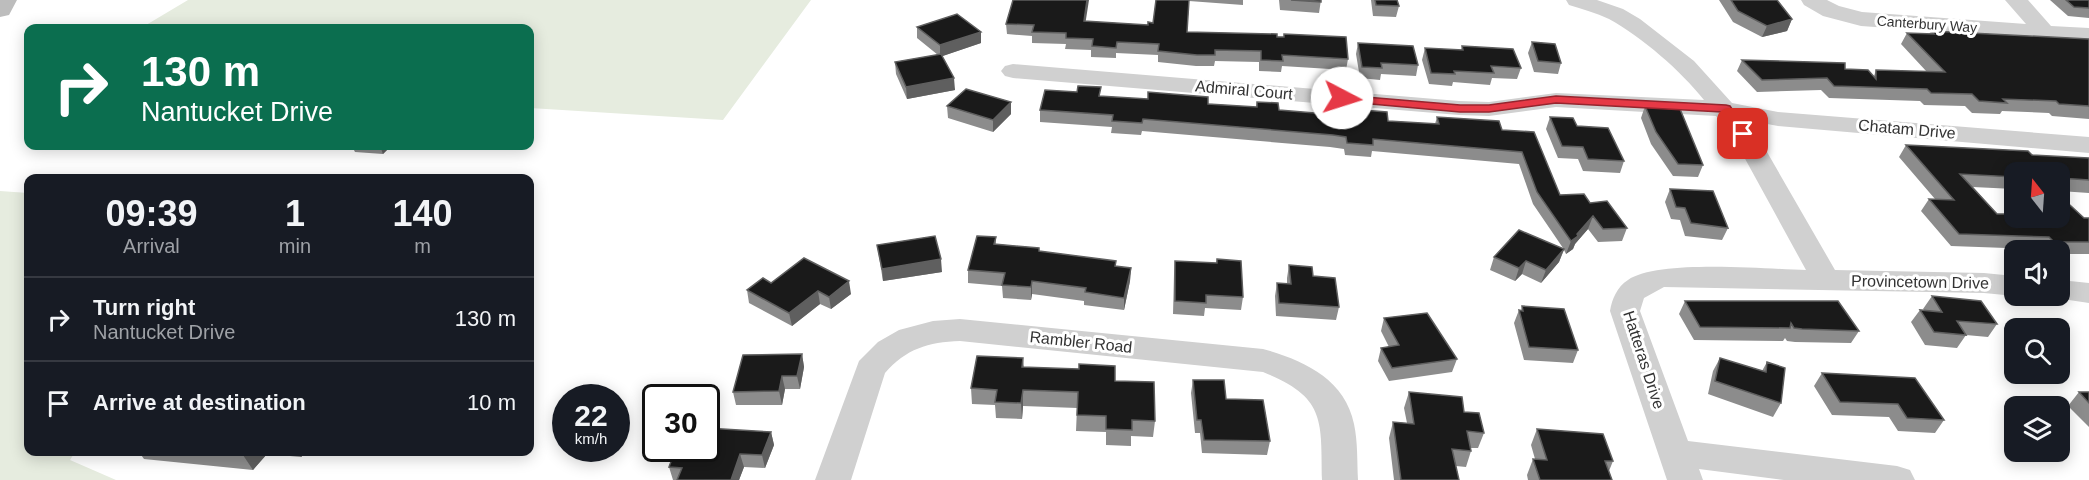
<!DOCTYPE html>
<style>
body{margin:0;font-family:Helvetica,sans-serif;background:#242831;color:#f1f3f6;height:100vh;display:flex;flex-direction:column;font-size:22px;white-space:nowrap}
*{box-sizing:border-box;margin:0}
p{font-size:20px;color:#9ea1a6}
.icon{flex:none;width:33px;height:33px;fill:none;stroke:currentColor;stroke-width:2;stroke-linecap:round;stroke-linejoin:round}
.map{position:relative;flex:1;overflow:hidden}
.details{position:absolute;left:24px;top:174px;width:510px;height:282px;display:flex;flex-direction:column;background:#171b24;border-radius:12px;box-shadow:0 3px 15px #0003}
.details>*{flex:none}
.top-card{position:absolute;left:24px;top:24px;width:510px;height:126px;border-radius:12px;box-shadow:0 3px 15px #0003;background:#0b6e4f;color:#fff;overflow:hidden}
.needle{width:39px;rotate:343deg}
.fabs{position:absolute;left:2004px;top:162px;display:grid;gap:12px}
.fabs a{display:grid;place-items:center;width:66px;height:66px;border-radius:12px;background:#171b24;box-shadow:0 3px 15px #0003;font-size:30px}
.speed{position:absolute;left:552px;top:384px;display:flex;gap:12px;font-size:30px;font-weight:700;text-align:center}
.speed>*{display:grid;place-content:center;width:78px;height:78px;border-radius:50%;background:#171b24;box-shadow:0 3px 15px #0003;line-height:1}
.speed small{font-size:15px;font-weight:400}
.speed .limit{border:3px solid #111;border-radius:9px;background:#fff;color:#111}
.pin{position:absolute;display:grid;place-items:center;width:51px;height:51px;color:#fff;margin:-26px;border-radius:12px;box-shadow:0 3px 9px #0006}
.me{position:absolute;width:66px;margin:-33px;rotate:95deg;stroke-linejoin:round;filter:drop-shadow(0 0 4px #0008)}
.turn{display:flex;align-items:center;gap:21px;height:126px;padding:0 18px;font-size:27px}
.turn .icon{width:78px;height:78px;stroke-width:2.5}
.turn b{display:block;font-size:42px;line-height:51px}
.eta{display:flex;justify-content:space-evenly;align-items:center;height:102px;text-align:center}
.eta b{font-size:36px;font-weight:600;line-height:42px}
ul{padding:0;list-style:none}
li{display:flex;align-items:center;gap:18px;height:84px;padding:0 18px;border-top:2px solid #363941}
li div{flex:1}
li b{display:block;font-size:22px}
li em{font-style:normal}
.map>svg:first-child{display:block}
</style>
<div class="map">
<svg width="2089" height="480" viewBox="0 0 2089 480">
<rect width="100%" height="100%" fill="#fff"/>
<path fill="#e6ecdf" d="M 188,0 L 811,0 L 723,120 L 530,108 L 530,28 L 141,28 Z
M 0,191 L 28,193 L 28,452 L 75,452 L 70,460 L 116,480 L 0,480 Z"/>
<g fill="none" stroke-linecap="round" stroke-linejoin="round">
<path fill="#d0d0d0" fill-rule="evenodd" d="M 1566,0 L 1597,0 L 1623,9 L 1640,19 L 1694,61 L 1732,103 L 1778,112 L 2089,137 L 2089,153 L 1778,126 L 1746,120 L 1756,133 L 1835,270 L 1984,273 L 2014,276 L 2015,296 L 1984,293 L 1664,287 L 1644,298 L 1640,311 L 1688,441 L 1897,466 L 1910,470 L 1915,480 L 1784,480 L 1699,469 L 1703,480 L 1667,480 L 1610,311 C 1612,299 1617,287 1628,280 C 1657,259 1766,269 1806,270 L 1732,135 L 1716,116 L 1556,107 L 1489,116 L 1459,115 L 1013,78 L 1005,76 L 1001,71 L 1005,66 L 1013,64 L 1459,101 L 1489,102 L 1556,93 L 1704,100 C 1681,71 1642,37 1609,19 C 1596,13 1582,9 1569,5 Z
M 1801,0 L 1827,0 L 1839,6 L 1862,12 L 2026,24 L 2005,0 L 2028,0 L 2051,26 L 2089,28 L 2089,42 L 1861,26 L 1823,16 L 1804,5 Z
M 2060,280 L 2089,283 L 2089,303 L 2049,297 L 2048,296 L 2060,296 Z
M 960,319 L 1263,349 C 1303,360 1345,379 1354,424 C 1358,443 1357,462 1358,480 L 1322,480 C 1321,420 1326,397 1263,372 L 960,341 C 928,342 906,349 885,373 L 851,480 L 815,480 L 859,361 L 878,342 L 899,330 L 933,321 Z"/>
<path fill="#bdbdbd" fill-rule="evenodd" d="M 0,0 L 17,0 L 9,15 L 0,17 Z"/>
</g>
<path fill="#8c8c8c" d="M 1156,0 L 1243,0 L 1243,5 L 1189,1 L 1187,32 L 1284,37 L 1284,34 L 1348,59 L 1346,70 L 1282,66 L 1281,72 L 1259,71 L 1259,62 L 1215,61 L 1214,66 L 1196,66 L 1158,62 L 1158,55 L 1116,53 L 1116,58 L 1091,57 L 1091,50 L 1065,49 L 1066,44 L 1032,43 L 1032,36 L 1007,34 L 1006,24 L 1085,21 L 1148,25 L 1153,23 Z
M 1279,0 L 1321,0 L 1319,13 L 1280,10 Z
M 1371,0 L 1397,0 L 1399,6 L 1396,17 L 1373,16 Z
M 1719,0 L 1777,0 L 1792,19 L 1787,31 L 1762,37 L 1733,22 Z
M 2050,0 L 2089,0 L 2089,18 L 2068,16 Z
M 917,27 L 981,32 L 981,43 L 942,56 L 955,90 L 907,99 L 896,74 L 895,62 L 938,55 L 917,38 Z
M 1931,31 L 2089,39 L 2089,119 L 2052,116 L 2049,113 L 2002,111 L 2000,114 L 1972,113 L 1965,106 L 1924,105 L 1920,101 L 1829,98 L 1821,90 L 1757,92 L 1737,71 L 1742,60 L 1845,69 L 1874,76 L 1876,70 L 1927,72 L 1901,44 L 1907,33 L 1929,34 Z
M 1532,42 L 1561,63 L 1558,74 L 1534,72 L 1528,53 Z
M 1358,43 L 1418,65 L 1416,76 L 1381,74 L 1380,80 L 1360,78 L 1356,54 Z
M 1462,46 L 1521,68 L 1517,79 L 1492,78 L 1490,85 L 1453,82 L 1452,86 L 1429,84 L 1422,60 L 1425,48 L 1461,50 Z
M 1077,92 L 1100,96 L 1256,107 L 1257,102 L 1279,110 L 1361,117 L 1363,110 L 1388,121 L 1435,124 L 1437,117 L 1502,130 L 1560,195 L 1590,203 L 1627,228 L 1622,241 L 1598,242 L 1588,229 L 1575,244 L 1573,249 L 1566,254 L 1564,250 L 1559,262 L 1541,283 L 1522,274 L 1515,281 L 1490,270 L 1494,257 L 1563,248 L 1533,204 L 1519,164 L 1372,151 L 1371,157 L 1345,155 L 1344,149 L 1330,147 L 1142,131 L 1141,135 L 1111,133 L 1112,127 L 1040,122 L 1040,110 Z
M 947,106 L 1011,114 L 993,132 L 948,118 Z
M 1645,106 L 1703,165 L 1698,177 L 1673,176 L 1651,144 L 1641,118 Z
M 1550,117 L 1577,126 L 1624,161 L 1620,173 L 1583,171 L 1578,159 L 1558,158 L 1546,129 Z
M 1906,145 L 2032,155 L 2089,158 L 2089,193 L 2060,191 L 2060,172 L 2014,172 L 2014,189 L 1973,187 L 1997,214 L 2089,218 L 2089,254 L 2060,254 L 2060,250 L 1951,246 L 1921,211 L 1929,199 L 1935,199 L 1899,157 Z
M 352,146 L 391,146 L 383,154 L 355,152 Z
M 1670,189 L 1728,228 L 1722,240 L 1685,236 L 1680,220 L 1671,219 L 1665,202 Z
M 996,237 L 996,244 L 1039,248 L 1039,251 L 1116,261 L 1116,266 L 1131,268 L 1130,281 L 1124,310 L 1084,305 L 1084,301 L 1032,294 L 1031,300 L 1003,298 L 1002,286 L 968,283 L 968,270 Z
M 877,245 L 942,272 L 883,281 Z
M 1217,259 L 1243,297 L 1241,310 L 1205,308 L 1204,316 L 1173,314 L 1174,274 L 1175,261 L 1216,263 Z
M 1289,265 L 1313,276 L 1339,307 L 1336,320 L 1276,316 L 1275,296 L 1277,283 L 1287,284 L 1287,278 Z
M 771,283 L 851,294 L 831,309 L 820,304 L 792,326 L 749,303 L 747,290 Z
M 1932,296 L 1997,324 L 1988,337 L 1966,335 L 1957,348 L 1925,345 L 1911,322 L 1920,310 L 1924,310 L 1923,309 Z
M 1685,301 L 1859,331 L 1851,343 L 1795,342 L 1787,341 L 1785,338 L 1783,341 L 1694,340 L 1679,314 Z
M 1522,306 L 1578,350 L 1573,363 L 1524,360 L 1514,323 L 1519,310 L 1521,311 Z
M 1384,318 L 1457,359 L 1452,372 L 1389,381 L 1378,361 L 1381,348 L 1389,347 L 1381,331 Z
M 802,354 L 804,367 L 800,389 L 785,389 L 782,405 L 736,405 L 733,392 Z
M 1023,358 L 1024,367 L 1115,381 L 1155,421 L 1153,437 L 1131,436 L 1131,446 L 1106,445 L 1106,432 L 1076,431 L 1077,408 L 1023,406 L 1022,419 L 996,418 L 995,405 L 972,404 L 971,388 Z
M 1720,358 L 1762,371 L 1767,362 L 1781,403 L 1773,417 L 1708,394 L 1713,371 Z
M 1822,373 L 1944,420 L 1935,433 L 1898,431 L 1889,417 L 1832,415 L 1814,386 Z
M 1193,380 L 1226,399 L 1270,441 L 1267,455 L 1202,453 L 1200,433 L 1195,433 L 1191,393 Z
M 1409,392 L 1464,412 L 1484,433 L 1478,448 L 1470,448 L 1471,451 L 1466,467 L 1456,466 L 1459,480 L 1394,480 L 1389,438 L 1393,422 L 1407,423 L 1404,408 Z
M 2079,392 L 2089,392 L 2089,427 L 2068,406 Z
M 1537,429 L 1613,461 L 1609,471 L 1612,480 L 1528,480 L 1527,475 L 1533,459 L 1535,459 L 1531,445 Z
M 771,432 L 774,445 L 765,468 L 744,467 L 739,480 L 673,480 L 669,467 L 706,448 Z
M 139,452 L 306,452 L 301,457 L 267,454 L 253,470 L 144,459 Z"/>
<path fill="#5f5f5f" d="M 1087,0 L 1089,0 L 1084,32 L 1084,21 Z
M 1792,19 L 1787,31 L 1762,37 L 1767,26 Z
M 981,32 L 981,43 L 940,57 L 940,45 Z
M 954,78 L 955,90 L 907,99 L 906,87 Z
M 1011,102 L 1011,114 L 993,132 L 993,120 Z
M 380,146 L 391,146 L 383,154 Z
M 1593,216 L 1588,229 L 1575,244 L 1573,249 L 1566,254 L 1571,241 Z
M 1564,249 L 1559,262 L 1541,283 L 1546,270 Z
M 941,259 L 942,272 L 883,281 L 882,269 Z
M 1526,261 L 1522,274 L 1515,281 L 1519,268 Z
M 1131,268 L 1130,281 L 1124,310 L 1124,298 Z
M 849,281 L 851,294 L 831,309 L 829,297 Z
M 1032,281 L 1032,294 L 1031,300 L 1031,287 Z
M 818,291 L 820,304 L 792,326 L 789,313 Z
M 802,354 L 804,367 L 800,389 L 797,376 Z
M 782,376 L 785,389 L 782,405 L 779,391 Z
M 1023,390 L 1023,406 L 1022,419 L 1021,403 Z
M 771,432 L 774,445 L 765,468 L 762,455 Z
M 241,452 L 266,452 L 267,454 L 253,470 Z
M 298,452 L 306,452 L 301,457 Z
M 740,454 L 744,467 L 739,480 L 731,480 Z"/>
<path fill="#1a1a1a" stroke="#5f5f5f" stroke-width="1.5" d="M 1013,0 L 1087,0 L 1084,21 L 1148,25 L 1148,22 L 1153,23 L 1156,0 L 1189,0 L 1187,32 L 1277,34 L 1277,37 L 1284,37 L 1284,34 L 1346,37 L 1348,59 L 1282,55 L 1283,61 L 1261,60 L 1261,51 L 1215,50 L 1215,55 L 1197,55 L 1158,51 L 1159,44 L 1117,42 L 1116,48 L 1092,46 L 1093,39 L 1066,38 L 1066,33 L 1032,32 L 1034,25 L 1006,24 Z
M 1291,0 L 1321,0 L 1321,2 Z
M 1375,0 L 1397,0 L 1399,6 L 1376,5 Z
M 1731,0 L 1777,0 L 1792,19 L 1767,26 L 1738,11 Z
M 2066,0 L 2089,0 L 2089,8 L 2074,7 Z
M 957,14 L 981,32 L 940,45 L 917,27 Z
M 1931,31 L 2089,39 L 2089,106 L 2059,104 L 2056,101 L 2003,99 L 2007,103 L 1979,101 L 1972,94 L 1931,93 L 1927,89 L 1834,86 L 1827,78 L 1762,80 L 1742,60 L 1845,63 L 1845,69 L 1868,70 L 1876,79 L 1876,70 L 1945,72 L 1907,33 L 1934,34 Z
M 1532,42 L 1555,44 L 1561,63 L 1538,61 Z
M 1358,43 L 1413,46 L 1418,65 L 1381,63 L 1382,68 L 1362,67 Z
M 1462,46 L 1513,49 L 1521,68 L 1491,66 L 1494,73 L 1454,71 L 1455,74 L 1431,73 L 1425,48 L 1463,50 Z
M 941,54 L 954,78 L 906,87 L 895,62 Z
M 1078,86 L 1101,87 L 1099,96 L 1148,99 L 1148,92 L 1208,97 L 1208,104 L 1257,107 L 1257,102 L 1278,103 L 1279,110 L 1363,117 L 1363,110 L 1387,112 L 1388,121 L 1439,124 L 1437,117 L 1499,121 L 1502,130 L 1534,132 L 1560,195 L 1584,194 L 1590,203 L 1607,201 L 1627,228 L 1603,229 L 1593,216 L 1577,234 L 1578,236 L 1571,241 L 1537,192 L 1522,152 L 1373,139 L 1373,145 L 1347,143 L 1346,137 L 1333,135 L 1143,119 L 1142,123 L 1112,121 L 1113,115 L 1040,110 L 1045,90 L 1077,92 Z
M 966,89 L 1011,102 L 993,120 L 947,106 Z
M 1645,106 L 1680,109 L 1703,165 L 1678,164 L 1656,132 Z
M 1550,117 L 1573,118 L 1577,126 L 1608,128 L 1624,161 L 1588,159 L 1583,147 L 1562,146 Z
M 1906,145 L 2028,151 L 2032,155 L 2089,158 L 2089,180 L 2060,178 L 2060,172 L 2014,172 L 2014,177 L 1960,174 L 1997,214 L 2014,214 L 2014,218 L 2060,218 L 2060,196 L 2084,218 L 2089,218 L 2089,242 L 2054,242 L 2049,237 L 1959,234 L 1929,199 L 1954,200 Z
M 1670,189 L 1713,191 L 1728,228 L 1691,223 L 1685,208 L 1676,207 Z
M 1519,230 L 1564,249 L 1546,270 L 1526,261 L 1519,268 L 1494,257 Z
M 935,236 L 941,259 L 882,269 L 877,245 Z
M 977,236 L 996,237 L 994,244 L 1039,248 L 1039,251 L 1116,261 L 1115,266 L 1131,268 L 1124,298 L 1085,292 L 1086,288 L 1032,281 L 1031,287 L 1002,285 L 1005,273 L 968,270 Z
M 804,258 L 849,281 L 829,297 L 818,291 L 789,313 L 747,290 L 763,278 L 771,283 Z
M 1217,259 L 1241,261 L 1243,297 L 1206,295 L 1206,303 L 1175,301 L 1175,261 L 1217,263 Z
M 1289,265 L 1312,267 L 1313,276 L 1335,278 L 1339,307 L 1279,303 L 1277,283 L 1291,284 Z
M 1932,296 L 1981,301 L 1997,324 L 1957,321 L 1966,335 L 1934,332 L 1920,310 L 1942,312 Z
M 1685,301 L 1838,301 L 1859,331 L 1802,329 L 1794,328 L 1791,323 L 1790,328 L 1700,327 Z
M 1522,306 L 1564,309 L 1578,350 L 1529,347 L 1519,310 L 1523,311 Z
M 1427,313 L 1457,359 L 1392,368 L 1381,348 L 1399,345 L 1384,318 Z
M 802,354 L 797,376 L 782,376 L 779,391 L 733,392 L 743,355 Z
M 977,356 L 1023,358 L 1022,367 L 1079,369 L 1079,364 L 1115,366 L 1115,381 L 1154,382 L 1155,421 L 1132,420 L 1132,430 L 1106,429 L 1106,416 L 1077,415 L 1078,392 L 1023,390 L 1021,403 L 995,402 L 997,390 L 971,388 Z
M 1720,358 L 1766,372 L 1767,362 L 1785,368 L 1781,403 L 1715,381 Z
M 1822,373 L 1915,378 L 1944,420 L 1907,418 L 1898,404 L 1840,402 Z
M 1193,380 L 1224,380 L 1226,399 L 1263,400 L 1270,441 L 1204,440 L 1201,420 L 1197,420 Z
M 1409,392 L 1462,397 L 1464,412 L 1479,413 L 1484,433 L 1467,431 L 1471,451 L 1452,449 L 1459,480 L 1401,480 L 1393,422 L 1414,424 Z
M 2079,392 L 2089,392 L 2089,403 Z
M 706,428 L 771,432 L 762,455 L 740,454 L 731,480 L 677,480 L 682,468 L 669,467 L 676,448 L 706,448 Z
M 1537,429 L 1603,434 L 1613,461 L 1605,461 L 1612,480 L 1540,480 L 1533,459 L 1547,460 Z"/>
<path fill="#e63946" stroke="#96252e" stroke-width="1.5" d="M 1342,95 L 1460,105 L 1489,105 L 1556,96 L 1726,105 L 1730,106 L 1749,134 L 1747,136 L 1739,136 L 1722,112 L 1556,103 L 1489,112 L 1460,112 L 1338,101 L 1336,98 Z"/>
<g text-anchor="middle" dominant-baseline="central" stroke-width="6" stroke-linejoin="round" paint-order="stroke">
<g font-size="14" fill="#333" stroke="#fff">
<text transform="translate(1927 24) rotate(4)">Canterbury Way</text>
</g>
<g font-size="16" fill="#333" stroke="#fff">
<text transform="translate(1244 90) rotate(5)">Admiral Court</text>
<text transform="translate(1907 129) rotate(5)">Chatam Drive</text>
<text transform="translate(1920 282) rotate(1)">Provincetown Drive</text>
<text transform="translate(1081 342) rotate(6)">Rambler Road</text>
<text transform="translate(1644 360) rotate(72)">Hatteras Drive</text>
</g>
</g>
</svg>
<div class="fabs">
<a><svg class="needle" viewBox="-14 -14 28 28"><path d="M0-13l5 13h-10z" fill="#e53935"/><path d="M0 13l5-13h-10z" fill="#9ea1a6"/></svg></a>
<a><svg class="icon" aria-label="sound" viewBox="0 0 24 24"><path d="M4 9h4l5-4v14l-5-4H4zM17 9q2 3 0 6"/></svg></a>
<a><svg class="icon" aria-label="search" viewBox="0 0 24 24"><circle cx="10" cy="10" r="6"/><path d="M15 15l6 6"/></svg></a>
<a><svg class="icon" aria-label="layers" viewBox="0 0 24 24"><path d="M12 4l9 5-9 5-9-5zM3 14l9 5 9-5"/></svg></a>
</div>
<div class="speed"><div>22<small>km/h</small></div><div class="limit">30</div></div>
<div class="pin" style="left:1743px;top:134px;background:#d93025"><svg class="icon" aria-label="arrive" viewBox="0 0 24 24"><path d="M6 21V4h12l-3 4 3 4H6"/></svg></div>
<svg class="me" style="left:1342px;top:98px" viewBox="-20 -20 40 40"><circle r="19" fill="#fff"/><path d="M0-13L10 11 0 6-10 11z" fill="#e63946"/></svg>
<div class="top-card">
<div class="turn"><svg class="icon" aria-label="right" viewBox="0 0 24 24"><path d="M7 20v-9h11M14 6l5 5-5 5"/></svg><div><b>130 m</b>Nantucket Drive</div></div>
</div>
<section class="details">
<div class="eta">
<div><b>09:39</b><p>Arrival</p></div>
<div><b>1</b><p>min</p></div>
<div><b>140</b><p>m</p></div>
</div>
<ul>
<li><svg class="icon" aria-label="right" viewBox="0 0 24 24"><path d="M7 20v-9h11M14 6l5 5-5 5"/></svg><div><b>Turn right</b><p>Nantucket Drive</p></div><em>130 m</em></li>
<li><svg class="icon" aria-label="arrive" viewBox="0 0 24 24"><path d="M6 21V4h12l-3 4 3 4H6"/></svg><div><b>Arrive at destination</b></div><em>10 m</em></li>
</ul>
</section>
</div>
